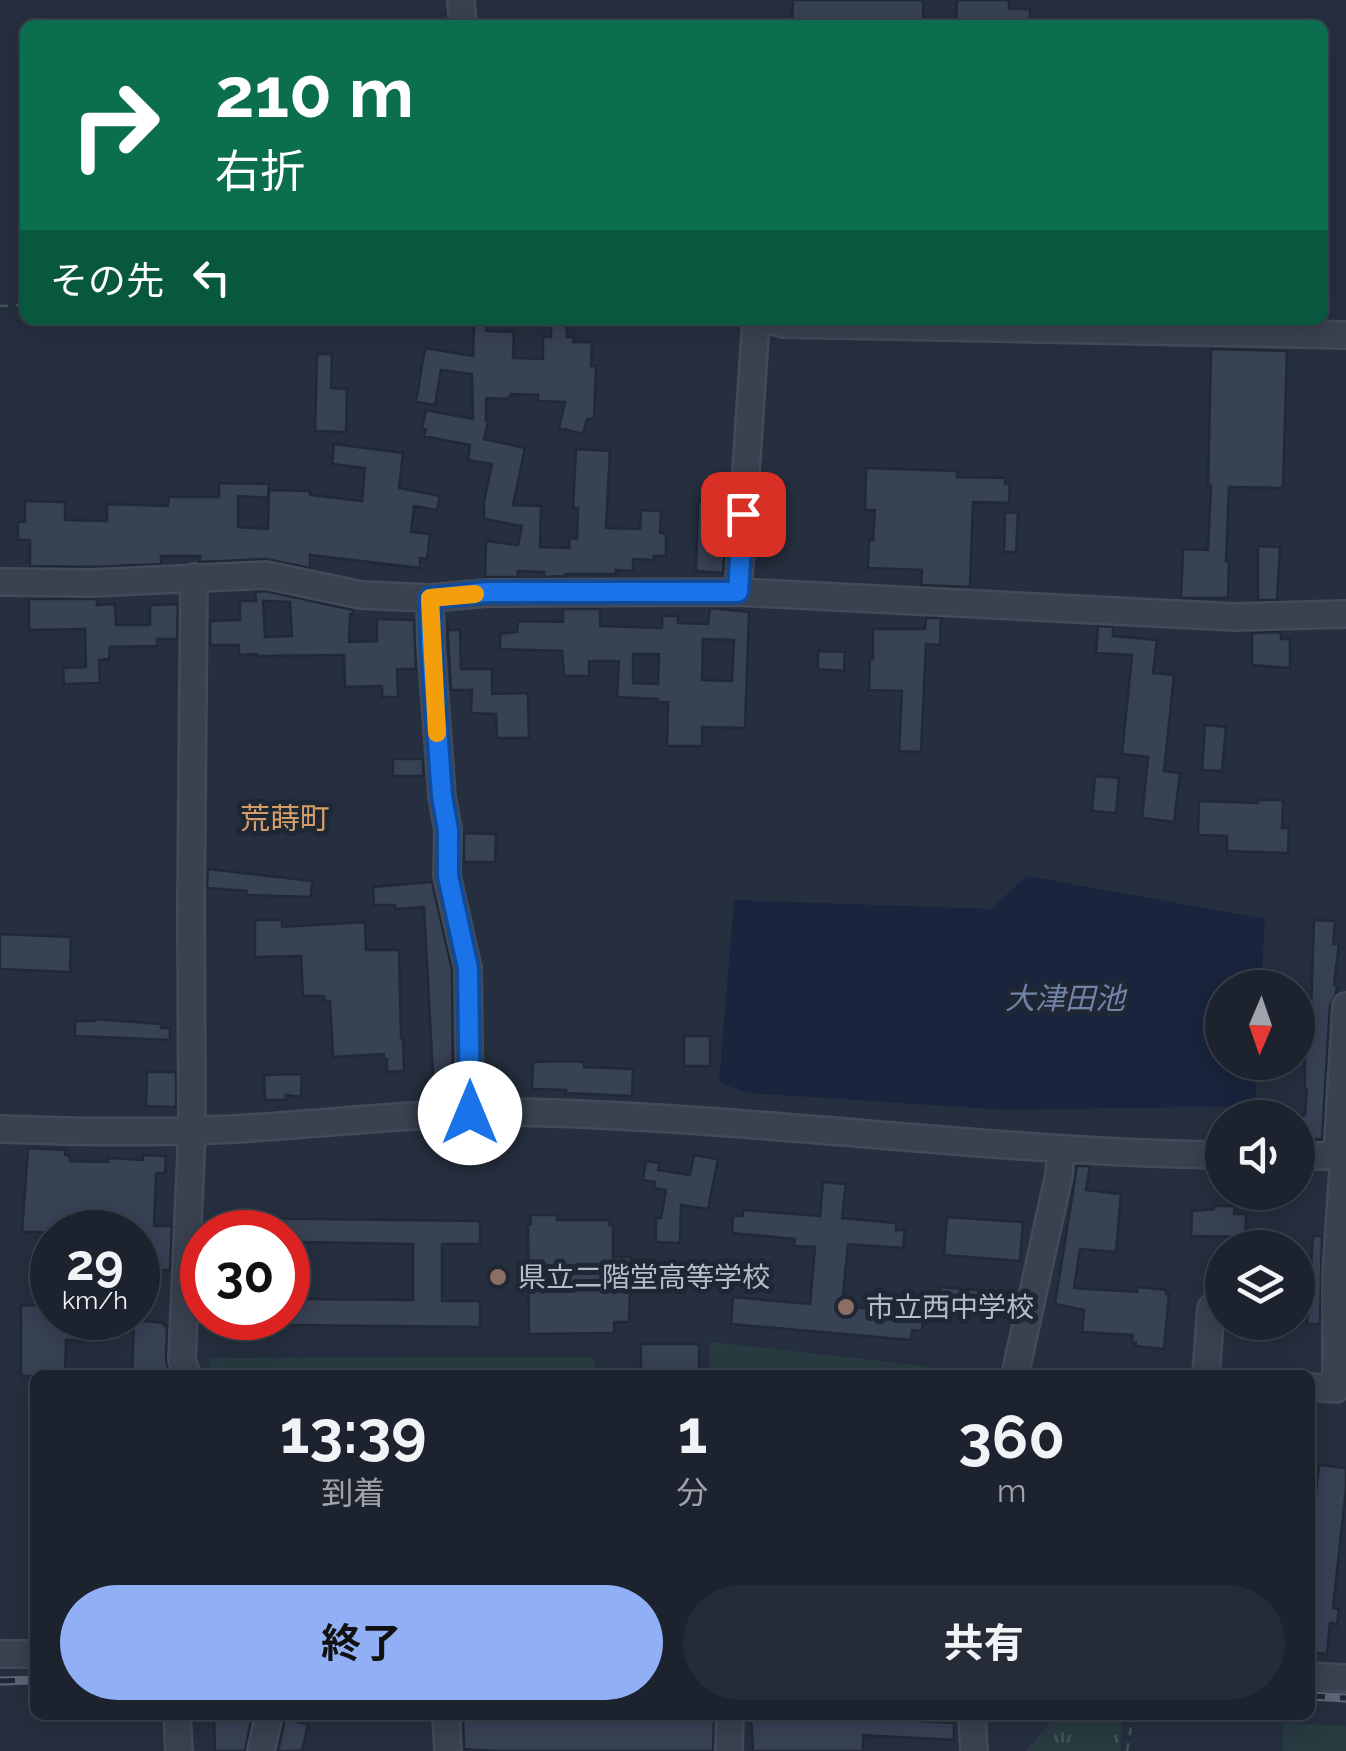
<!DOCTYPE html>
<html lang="ja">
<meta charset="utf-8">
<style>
body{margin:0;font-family:Raleway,"Noto Sans JP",sans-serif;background:#252b37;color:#f1f3f6;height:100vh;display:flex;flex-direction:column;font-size:38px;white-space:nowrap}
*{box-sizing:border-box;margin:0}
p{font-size:32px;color:#a0a4aa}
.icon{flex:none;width:55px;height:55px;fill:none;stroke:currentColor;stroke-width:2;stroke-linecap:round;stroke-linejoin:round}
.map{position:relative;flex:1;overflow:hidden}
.drawer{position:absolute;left:30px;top:1370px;width:1285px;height:350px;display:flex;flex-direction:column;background:#1c232f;border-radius:15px;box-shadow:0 5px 25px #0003,0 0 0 2px #3a404b}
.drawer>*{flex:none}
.top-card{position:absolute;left:20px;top:20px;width:1308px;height:305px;border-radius:15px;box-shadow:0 5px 25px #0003,0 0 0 2px #3a404b;background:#0b6e4f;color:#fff;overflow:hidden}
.needle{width:65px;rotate:182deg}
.buttons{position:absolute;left:1205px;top:970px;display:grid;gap:20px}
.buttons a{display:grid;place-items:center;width:110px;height:110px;border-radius:50%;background:#1c232f;box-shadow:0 5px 25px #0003,0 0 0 2px #3a404b;font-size:50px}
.speed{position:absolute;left:30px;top:1210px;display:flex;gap:20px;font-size:50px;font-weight:700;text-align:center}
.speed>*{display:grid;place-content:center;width:130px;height:130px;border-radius:50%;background:#1c232f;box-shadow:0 5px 25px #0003,0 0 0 2px #3a404b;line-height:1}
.speed small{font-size:25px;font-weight:400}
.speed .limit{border:15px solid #d22;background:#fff;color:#111}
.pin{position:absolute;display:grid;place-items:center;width:85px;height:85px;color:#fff;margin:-42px;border-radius:20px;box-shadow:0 5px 15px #0006}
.me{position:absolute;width:110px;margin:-55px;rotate:0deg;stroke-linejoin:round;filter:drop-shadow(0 0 8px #0008)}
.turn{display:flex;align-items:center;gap:35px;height:210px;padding:0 30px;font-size:45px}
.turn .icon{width:130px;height:130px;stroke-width:2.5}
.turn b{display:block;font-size:70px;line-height:85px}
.then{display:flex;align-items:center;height:95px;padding:0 30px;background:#0003;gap:20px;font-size:38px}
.eta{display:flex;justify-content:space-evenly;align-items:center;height:170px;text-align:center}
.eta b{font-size:60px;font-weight:700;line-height:70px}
.action{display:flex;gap:20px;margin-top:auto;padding:20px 30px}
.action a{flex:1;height:115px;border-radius:60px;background:#91aff4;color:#111;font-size:40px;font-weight:700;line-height:115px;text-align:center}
.action a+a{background:#252b37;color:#f1f3f6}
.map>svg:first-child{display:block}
</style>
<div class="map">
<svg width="1346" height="1751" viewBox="0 0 1346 1751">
<defs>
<pattern id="park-tufts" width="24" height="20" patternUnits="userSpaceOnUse" patternTransform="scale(2.5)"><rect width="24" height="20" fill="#283b40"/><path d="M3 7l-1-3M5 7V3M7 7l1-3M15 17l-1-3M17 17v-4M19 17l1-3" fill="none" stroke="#45555a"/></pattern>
</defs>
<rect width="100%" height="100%" fill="#262f3f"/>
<path fill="#283b40" d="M 710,1342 L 927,1366 L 927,1375 L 710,1375 Z
M 592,1357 L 600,1375 L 210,1375 L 210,1358 Z
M 1283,1723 L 1346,1726 L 1346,1751 L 1283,1751 Z"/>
<path fill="url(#park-tufts)" d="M 1057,1715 L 1121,1715 L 1121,1751 L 1026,1751 Z"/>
<path fill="#19253d" d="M 1027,876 L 1265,919 L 1261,987 L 1222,988 L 1222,1062 L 1257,1063 L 1255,1106 L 1006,1110 L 749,1093 L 719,1083 L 734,900 L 991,909 Z"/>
<path fill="#384255" stroke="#212836" stroke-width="2.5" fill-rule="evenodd" d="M 793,0 L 923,0 L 923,25 L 792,25 Z
M 957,0 L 1009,0 L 1009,9 L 1030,9 L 1030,25 L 956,25 Z
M 474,320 L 487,320 L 486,331 L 514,332 L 513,358 L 543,359 L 543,337 L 551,337 L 551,320 L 566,320 L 567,337 L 574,337 L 573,342 L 592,342 L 591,366 L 596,366 L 594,419 L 587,419 L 583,434 L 559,428 L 565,402 L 538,401 L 538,395 L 511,394 L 508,399 L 486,398 L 486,421 L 488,422 L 484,439 L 525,448 L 513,505 L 541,506 L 540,547 L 569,548 L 570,538 L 577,539 L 578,508 L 573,508 L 576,449 L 610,451 L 606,528 L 640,529 L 641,510 L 661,511 L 660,533 L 666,534 L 666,556 L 654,556 L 654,560 L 633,559 L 633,571 L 616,570 L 616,574 L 565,574 L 565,576 L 544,577 L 544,572 L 518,571 L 517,577 L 485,577 L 486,541 L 518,545 L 522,526 L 484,519 L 484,501 L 492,464 L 468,460 L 470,445 L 424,436 L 426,429 L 422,428 L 426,410 L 473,419 L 472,374 L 441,370 L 435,405 L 416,402 L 425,348 L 473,356 Z
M 1211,349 L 1287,351 L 1283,488 L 1229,487 L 1226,561 L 1229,561 L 1228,598 L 1181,598 L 1183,549 L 1208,550 L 1211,486 L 1208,486 Z
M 317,354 L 332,354 L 331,388 L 347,389 L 346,432 L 315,431 Z
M 334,444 L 403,453 L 399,488 L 440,496 L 437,510 L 414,506 L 411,532 L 430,534 L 427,559 L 420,558 L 420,568 L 310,555 L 310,568 L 266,559 L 199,562 L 200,556 L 161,556 L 161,564 L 92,567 L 30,566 L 30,540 L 18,540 L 18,522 L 25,522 L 25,501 L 65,502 L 65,520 L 107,521 L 107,504 L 168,506 L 169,497 L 219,497 L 219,483 L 269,484 L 268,498 L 238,496 L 238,527 L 268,529 L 269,490 L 310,491 L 310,495 L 362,501 L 365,468 L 332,464 Z
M 866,468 L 957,471 L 957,477 L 1005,478 L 1005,484 L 1010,484 L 1009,503 L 973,502 L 970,587 L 921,585 L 922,570 L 868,568 L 869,540 L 873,540 L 875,510 L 865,510 Z
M 698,501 L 728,502 L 723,573 L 696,571 Z
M 1005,512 L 1018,513 L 1016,552 L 1004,552 Z
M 1258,546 L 1280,547 L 1277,600 L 1258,600 Z
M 265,591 L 353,610 L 353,615 L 350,614 L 349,642 L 377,641 L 377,619 L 414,620 L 416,669 L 397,669 L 398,697 L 382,697 L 382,686 L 345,687 L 344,655 L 257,656 L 257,654 L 239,655 L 239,645 L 210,645 L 210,621 L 240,620 L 240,601 L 256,601 L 255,592 ZM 263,601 L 290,602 L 292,636 L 265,637 Z
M 29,599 L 97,599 L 97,605 L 115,604 L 116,625 L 150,625 L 150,605 L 178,604 L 177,639 L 157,639 L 157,646 L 110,647 L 109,659 L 99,660 L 100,683 L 64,684 L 63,668 L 86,667 L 85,629 L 29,630 Z
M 710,608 L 749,612 L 745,728 L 702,727 L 702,746 L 667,746 L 668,702 L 658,702 L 658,699 L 617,697 L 619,661 L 589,661 L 589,676 L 564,676 L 562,651 L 500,649 L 500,634 L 517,632 L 518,621 L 563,622 L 563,609 L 600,609 L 600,626 L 662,628 L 662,616 L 678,616 L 678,623 L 708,624 ZM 703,639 L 734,640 L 732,681 L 702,680 ZM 633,654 L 659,654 L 658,684 L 633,683 Z
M 926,618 L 941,618 L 940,645 L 926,644 L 921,752 L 899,751 L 902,691 L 869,690 L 870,659 L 873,659 L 873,629 L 925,629 Z
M 447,619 L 448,630 L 460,630 L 461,669 L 492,669 L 492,694 L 528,693 L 529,738 L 497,738 L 496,714 L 471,713 L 472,690 L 451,690 Z
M 1098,626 L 1113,627 L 1113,636 L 1157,640 L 1153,673 L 1174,675 L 1164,771 L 1180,773 L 1174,822 L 1142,818 L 1148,757 L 1122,754 L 1132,655 L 1096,653 Z
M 1281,632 L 1281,639 L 1290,639 L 1290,668 L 1252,665 L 1252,633 Z
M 818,651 L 845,652 L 844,671 L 818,669 Z
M 1205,725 L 1226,727 L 1222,771 L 1202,770 Z
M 393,759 L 423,759 L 423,776 L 393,776 Z
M 1095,776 L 1119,778 L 1116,813 L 1092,811 Z
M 1258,800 L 1283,800 L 1282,828 L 1289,828 L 1288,853 L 1227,851 L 1227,836 L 1198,835 L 1199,801 L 1258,803 Z
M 464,833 L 496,834 L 495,862 L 464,862 Z
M 208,869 L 312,881 L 311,897 L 247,895 L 247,891 L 207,888 Z
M 432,882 L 452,970 L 453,1093 L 434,1095 L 424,907 L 396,909 L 395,905 L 374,905 L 373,887 Z
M 255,920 L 282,920 L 282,927 L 365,922 L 366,950 L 399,950 L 401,1038 L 403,1038 L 404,1071 L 387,1072 L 387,1059 L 384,1058 L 384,1054 L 333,1057 L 330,1001 L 325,1002 L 324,996 L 303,996 L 301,956 L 255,957 Z
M 1314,920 L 1335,921 L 1333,944 L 1339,944 L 1334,985 L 1337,986 L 1336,994 L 1330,1005 L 1322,1139 L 1300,1140 L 1302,1115 L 1305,1115 L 1307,1090 L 1305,1090 L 1305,1063 L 1307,1043 L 1310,1043 Z
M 0,934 L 71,937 L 70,972 L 0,969 Z
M 95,1019 L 161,1024 L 161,1028 L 170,1028 L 170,1040 L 75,1036 L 75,1021 L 95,1021 Z
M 684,1036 L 710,1036 L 710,1066 L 684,1066 Z
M 567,1061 L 584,1062 L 584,1067 L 633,1069 L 632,1096 L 566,1093 L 566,1090 L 532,1089 L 533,1062 Z
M 147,1072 L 176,1072 L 176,1107 L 146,1106 Z
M 302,1074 L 301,1097 L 286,1095 L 286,1100 L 265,1100 L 264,1075 Z
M 28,1148 L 65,1150 L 65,1155 L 70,1156 L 70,1161 L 108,1162 L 108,1158 L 143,1160 L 143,1155 L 166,1156 L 165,1173 L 157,1173 L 156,1175 L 154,1226 L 172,1226 L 170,1270 L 155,1270 L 155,1255 L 138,1255 L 138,1228 L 68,1224 L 68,1232 L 22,1232 Z
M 694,1155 L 718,1159 L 708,1209 L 681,1205 L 680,1243 L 656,1242 L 656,1218 L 661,1218 L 666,1190 L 654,1188 L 655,1182 L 643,1180 L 646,1161 L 660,1163 L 658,1170 L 690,1175 Z
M 1077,1166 L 1090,1166 L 1086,1190 L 1121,1194 L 1116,1252 L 1080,1249 L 1074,1288 L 1137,1292 L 1137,1287 L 1166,1290 L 1166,1294 L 1169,1294 L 1164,1349 L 1135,1346 L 1136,1342 L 1132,1341 L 1133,1335 L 1082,1332 L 1084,1310 L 1055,1304 Z
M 823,1182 L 846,1184 L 842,1218 L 896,1223 L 896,1230 L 905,1230 L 903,1248 L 848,1244 L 842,1306 L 923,1314 L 922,1331 L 912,1330 L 911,1340 L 731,1324 L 733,1297 L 810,1304 L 815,1247 L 794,1246 L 795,1239 L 732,1233 L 733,1216 L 743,1216 L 743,1210 L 820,1216 Z
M 1214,1206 L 1235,1206 L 1234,1214 L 1246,1214 L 1245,1237 L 1191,1236 L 1192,1211 L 1214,1209 Z
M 530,1215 L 557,1215 L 557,1220 L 609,1220 L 609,1225 L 613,1225 L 613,1257 L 631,1257 L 629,1322 L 614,1322 L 614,1333 L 529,1334 L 528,1225 L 531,1224 Z
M 947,1217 L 1023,1222 L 1020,1261 L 944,1255 Z
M 235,1218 L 480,1221 L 480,1244 L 442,1244 L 442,1301 L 480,1301 L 480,1327 L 288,1325 L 288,1232 L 235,1232 ZM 301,1242 L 413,1244 L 413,1300 L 301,1299 Z
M 1313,1236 L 1322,1236 L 1320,1324 L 1307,1324 Z
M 940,1287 L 1016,1293 L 1011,1318 L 938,1313 Z
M 21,1305 L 52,1306 L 52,1318 L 107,1318 L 106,1341 L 66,1340 L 65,1375 L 21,1376 Z
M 134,1320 L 164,1323 L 164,1326 L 167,1326 L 166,1360 L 170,1375 L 132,1375 Z
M 641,1344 L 699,1344 L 699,1375 L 641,1375 Z
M 1319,1465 L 1346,1468 L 1346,1489 L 1333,1608 L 1339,1609 L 1337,1624 L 1330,1623 L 1327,1654 L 1310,1652 L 1310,1552 Z
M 214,1715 L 252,1715 L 245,1751 L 215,1751 Z
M 463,1715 L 714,1715 L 713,1751 L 495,1751 L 464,1749 Z
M 810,1715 L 954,1723 L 954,1740 L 863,1735 L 863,1751 L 753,1751 L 751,1717 L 793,1718 L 793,1716 Z
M 285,1719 L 308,1724 L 302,1751 L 278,1751 Z"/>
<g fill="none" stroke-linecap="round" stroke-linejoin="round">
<defs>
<path id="minor" d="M 461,0 L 463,25
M 770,320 L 783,324 L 1346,335
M 0,582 L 92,583 L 266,575 L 361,595 L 430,598 L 487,593 L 738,592 L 1235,617 L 1346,614
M 738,592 L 756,320
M 430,598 L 431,645 L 442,796 L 448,830 L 447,876 L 468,968 L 470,1113
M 0,1129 C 78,1132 156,1133 234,1129 C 340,1123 445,1109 551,1113 C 775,1120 998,1152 1222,1155
M 1298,1156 L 1346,1156
M 1337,1156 L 1346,1006
M 187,1375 L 182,1360 L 192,1130 L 191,907 L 194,577
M 1015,1375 L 1059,1175 L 1061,1150
M 1206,1375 L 1211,1308
M 1310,1387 L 1336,1389 L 1336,1274 L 1344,1156
M 0,1654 L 35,1654
M 1310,1676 L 1346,1678
M 177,1715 L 179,1751
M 446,1715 L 448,1751
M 972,1715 L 974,1751
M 261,1751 L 269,1715
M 729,1751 L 730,1715"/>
</defs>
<use href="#minor" stroke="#434a58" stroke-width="30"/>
<path stroke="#415458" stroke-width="2.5" stroke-dasharray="8 8" stroke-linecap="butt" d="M 0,306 L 25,305
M 1127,1751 L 1133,1715"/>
<use href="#minor" stroke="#3a414f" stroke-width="25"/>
<defs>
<path id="rail" d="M 0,1681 L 35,1680
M 1310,1696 L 1346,1698"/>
</defs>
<use href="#rail" stroke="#5c6576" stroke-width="9"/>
<use href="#rail" stroke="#1f2634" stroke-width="5" stroke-dasharray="15" stroke-linecap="butt"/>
</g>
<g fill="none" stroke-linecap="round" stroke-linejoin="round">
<defs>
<path id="route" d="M 470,1113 L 468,968 L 448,876 L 448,830 L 442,796 L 431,644 L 430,598 L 487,592 L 738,592 L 743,514"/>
</defs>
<use href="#route" stroke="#114b97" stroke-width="25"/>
<use href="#route" stroke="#1a73e8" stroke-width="18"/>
<path stroke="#f59e0b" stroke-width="18" d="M 437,733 L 430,598 L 475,594"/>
</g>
<g fill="#8d6e63" stroke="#1f2634" stroke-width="4">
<circle cx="498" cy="1277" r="10"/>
<circle cx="846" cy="1307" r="10"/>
</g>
<g text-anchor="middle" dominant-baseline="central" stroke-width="10" stroke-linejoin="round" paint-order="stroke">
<g font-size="28" fill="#b6bcc9" stroke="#1f2634" text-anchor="start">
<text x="518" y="1277">県立二階堂高等学校</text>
<text x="866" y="1307">市立西中学校</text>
</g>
<g font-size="30" fill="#d29f69" stroke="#1f2634">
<text x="285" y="818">荒蒔町</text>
</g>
<g font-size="30" font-style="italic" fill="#7184a7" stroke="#1f2634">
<text x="1065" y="998">大津田池</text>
</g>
</g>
</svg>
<div class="buttons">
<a><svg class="needle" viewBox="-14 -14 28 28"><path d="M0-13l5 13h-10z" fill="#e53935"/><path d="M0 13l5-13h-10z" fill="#a0a4aa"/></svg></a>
<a><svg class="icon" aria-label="sound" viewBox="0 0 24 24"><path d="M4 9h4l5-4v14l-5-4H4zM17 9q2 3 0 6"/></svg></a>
<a><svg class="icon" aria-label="layers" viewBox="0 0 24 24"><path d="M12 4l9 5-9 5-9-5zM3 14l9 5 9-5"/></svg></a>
</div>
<div class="speed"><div>29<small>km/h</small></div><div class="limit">30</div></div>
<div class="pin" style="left:743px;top:514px;background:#d93025"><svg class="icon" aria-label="arrive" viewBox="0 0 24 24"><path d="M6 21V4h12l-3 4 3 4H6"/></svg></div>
<svg class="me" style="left:470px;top:1113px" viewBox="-20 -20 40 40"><circle r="19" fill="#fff"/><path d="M0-13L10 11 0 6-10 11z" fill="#1a73e8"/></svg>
<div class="top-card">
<div class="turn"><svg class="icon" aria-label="right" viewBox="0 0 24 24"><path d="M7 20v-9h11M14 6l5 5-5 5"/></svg><div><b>210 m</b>右折</div></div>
<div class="then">その先<svg class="icon" aria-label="left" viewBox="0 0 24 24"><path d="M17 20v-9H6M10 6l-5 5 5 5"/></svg></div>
</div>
<section class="drawer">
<div class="eta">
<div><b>13:39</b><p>到着</p></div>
<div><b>1</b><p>分</p></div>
<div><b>360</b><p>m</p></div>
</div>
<div class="action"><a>終了</a><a>共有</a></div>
</section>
</div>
